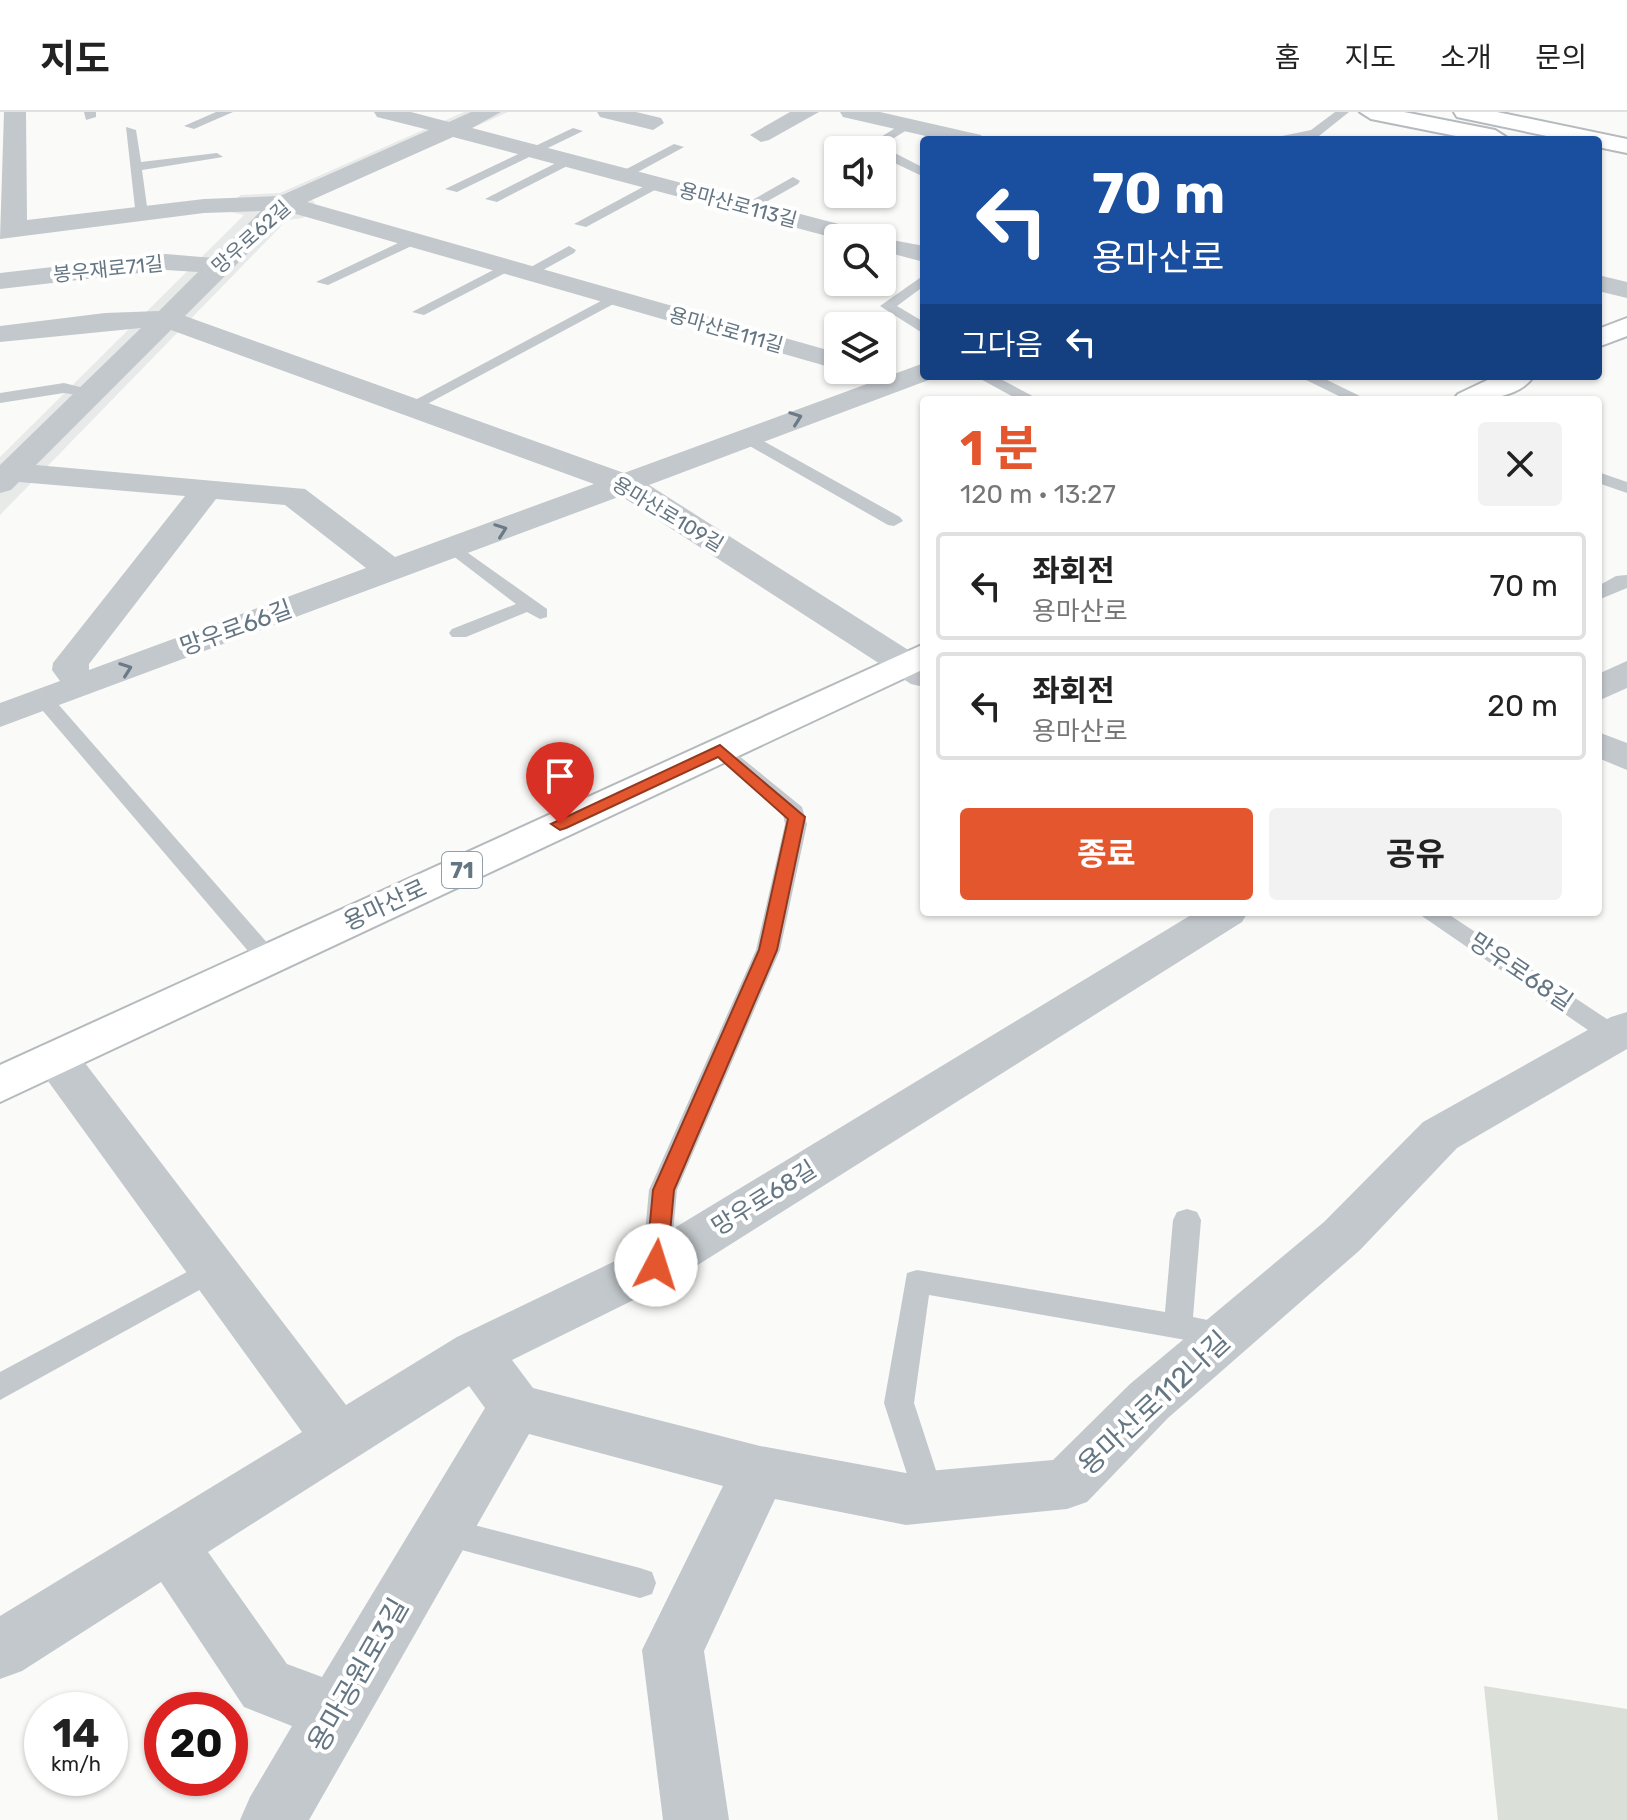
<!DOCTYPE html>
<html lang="ko">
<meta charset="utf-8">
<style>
body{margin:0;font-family:Rubik,"Noto Sans KR",sans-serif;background:#f2f2f2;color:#222;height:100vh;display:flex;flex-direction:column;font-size:30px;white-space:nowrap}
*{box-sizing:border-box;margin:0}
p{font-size:26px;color:#767676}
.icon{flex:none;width:44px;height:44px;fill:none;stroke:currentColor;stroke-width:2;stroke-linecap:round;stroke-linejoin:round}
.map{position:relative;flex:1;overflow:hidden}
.drawer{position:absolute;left:920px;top:284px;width:682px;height:520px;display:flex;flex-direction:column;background:#fff;border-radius:8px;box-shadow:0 2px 6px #0004}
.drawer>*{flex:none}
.hud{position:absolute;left:920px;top:24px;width:682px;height:244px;border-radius:8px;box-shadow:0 2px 6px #0004;background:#1a4fa0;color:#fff;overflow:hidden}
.controls{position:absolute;left:824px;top:24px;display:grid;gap:16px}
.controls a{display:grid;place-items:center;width:72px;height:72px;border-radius:8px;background:#fff;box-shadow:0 2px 6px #0004;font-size:40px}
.speed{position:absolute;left:24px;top:1580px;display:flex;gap:16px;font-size:40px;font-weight:700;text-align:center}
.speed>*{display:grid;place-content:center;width:104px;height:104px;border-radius:50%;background:#fff;box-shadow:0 2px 6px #0004;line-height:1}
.speed small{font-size:20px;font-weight:400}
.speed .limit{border:12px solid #d22;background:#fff;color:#111}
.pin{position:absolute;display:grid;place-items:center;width:68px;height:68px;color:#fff;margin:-82px -34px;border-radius:50% 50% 50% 0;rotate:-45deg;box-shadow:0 0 8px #0007}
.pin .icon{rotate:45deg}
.me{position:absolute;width:88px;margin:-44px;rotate:5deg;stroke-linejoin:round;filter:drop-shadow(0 0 6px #0008)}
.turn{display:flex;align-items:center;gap:28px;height:168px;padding:0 40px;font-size:36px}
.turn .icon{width:104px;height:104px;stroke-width:2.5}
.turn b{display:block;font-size:56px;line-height:68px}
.then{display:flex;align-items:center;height:76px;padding:0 40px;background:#0003;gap:16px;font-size:30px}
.round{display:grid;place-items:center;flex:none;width:84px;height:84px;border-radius:8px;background:#f2f2f2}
.headline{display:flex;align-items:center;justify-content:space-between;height:136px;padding:0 40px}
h1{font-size:48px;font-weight:700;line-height:60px;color:#e4572e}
.primary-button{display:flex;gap:16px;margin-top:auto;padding:16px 40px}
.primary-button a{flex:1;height:92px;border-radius:8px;background:#e4572e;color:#fff;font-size:32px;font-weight:700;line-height:92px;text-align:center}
.primary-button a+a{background:#f2f2f2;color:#222}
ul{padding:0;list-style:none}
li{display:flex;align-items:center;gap:24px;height:108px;margin:0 16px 12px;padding:0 24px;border:4px solid #e0e0e0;border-radius:8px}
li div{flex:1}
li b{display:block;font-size:30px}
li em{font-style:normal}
header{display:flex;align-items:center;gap:48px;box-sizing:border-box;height:112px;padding:0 40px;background:#fff;border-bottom:2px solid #e0e0e0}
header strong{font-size:38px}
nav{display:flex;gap:44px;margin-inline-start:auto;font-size:28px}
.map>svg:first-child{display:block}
</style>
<header>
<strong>지도</strong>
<nav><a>홈</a><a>지도</a><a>소개</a><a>문의</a></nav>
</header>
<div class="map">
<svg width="1627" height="1708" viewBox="0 0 1627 1708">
<rect width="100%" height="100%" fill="#fafaf8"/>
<path fill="#e8e9e9" d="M 464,0 L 508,0 L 312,88 L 315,91 L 311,100 L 303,106 L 287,108 L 0,403 L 0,345 L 244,103 L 221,98 L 241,83 L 280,81 Z"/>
<path fill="#dadfd7" d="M 1484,1574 L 1627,1597 L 1627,1708 L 1498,1708 Z"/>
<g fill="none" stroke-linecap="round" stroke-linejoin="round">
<defs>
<path id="primary" d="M 1360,0 L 1404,0 L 1495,18 L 1506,25 L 1476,28 L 1371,7 Z
M 1454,0 L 1497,0 L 1627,27 L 1627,41 L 1598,35 L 1598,28 L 1566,28 L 1457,5 Z
M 1627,206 L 1627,224 L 1598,235 L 1598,217 Z
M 1496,264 L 1534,264 C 1518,288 1479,288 1453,288 L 1458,282 Z
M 924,532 L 924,557 L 0,990 L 0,953 Z"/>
</defs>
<use href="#primary" stroke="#b5babe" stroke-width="4"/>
<path fill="#c3c8cc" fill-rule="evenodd" d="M 84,0 L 96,0 L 96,5 L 86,8 Z
M 216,0 L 233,0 L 194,17 L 184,14 Z
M 1335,0 L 1349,0 L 1319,24 L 1263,28 L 1311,18 Z
M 905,10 L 915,13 L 881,34 L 924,56 L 924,65 L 882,45 L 882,38 L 871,38 L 868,33 Z
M 126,15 L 136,18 L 141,50 L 217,41 L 223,45 L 142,58 L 148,102 L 136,105 Z
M 573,16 L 583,19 L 457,80 L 445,77 Z
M 674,32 L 684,35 L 627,66 L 615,63 Z
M 566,46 L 577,49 L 497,90 L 485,87 Z
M 793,65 L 800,69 L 798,72 L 752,98 L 740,95 Z
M 654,69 L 666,72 L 586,115 L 574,112 Z
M 413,124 L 420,128 L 418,131 L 328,173 L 316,170 Z
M 569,134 L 576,138 L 574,141 L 532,164 L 520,161 Z
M 503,153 L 515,156 L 424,203 L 412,200 Z
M 924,163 L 924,174 L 897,194 L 924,210 L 924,222 L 880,194 Z
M 614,182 L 619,183 L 619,189 L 416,298 L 402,295 Z
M 975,264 L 995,264 L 1040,288 L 1019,288 Z
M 1298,264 L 1319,264 L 1368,288 L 1347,288 Z
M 64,271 L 100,280 L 92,285 L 64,281 L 0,291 L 0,281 Z
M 747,320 L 900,405 L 903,409 L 894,414 L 888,413 L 741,329 L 741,321 Z
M 1598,360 L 1627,370 L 1627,381 L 1598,371 Z
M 454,431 L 547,497 L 547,505 L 540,507 L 527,500 L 466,525 L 452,525 L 449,521 L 452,517 L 516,492 L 448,440 L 448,432 Z
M 1627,463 L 1627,476 L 1598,488 L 1598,474 L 1616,464 Z
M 44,582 L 51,584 L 277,842 L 281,848 L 277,854 L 261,854 L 37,592 L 34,588 L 37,584 Z
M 720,632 L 727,634 L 802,695 L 807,712 L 780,838 L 677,1078 L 670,1153 L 666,1161 L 656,1164 L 646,1161 L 642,1153 L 649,1078 L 756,838 L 785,712 L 783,702 L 713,642 L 709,638 Z
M 1416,800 L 1445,800 L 1622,917 L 1625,923 L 1622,929 L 1604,929 Z
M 1187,1097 L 1197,1100 L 1201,1108 L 1193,1205 L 1236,1214 L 1241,1223 L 1236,1232 L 1226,1235 L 929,1183 L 914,1291 L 945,1386 L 940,1396 L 929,1400 L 918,1396 L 884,1291 L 907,1161 L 917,1158 L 1165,1200 L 1173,1108 L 1177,1100 Z
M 213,1146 L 223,1149 L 227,1157 L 223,1165 L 0,1288 L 0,1260 Z
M 443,1405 L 640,1456 L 652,1460 L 656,1471 L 652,1482 L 640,1486 L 443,1433 L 432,1429 L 427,1419 L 432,1409 Z"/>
<path fill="#c3c8cc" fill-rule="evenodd" d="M 4,0 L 26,0 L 27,108 L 204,87 L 280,84 L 429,18 L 377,5 L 374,0 L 411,0 L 449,10 L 471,0 L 501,0 L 472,16 L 873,121 L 876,125 L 924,134 L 924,150 L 882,139 L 882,126 L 838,127 L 453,25 L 307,90 L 838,241 L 840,258 L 289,100 L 185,204 L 624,361 L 924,251 L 924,264 L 934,266 L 649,373 L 924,548 L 924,575 L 911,572 L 621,384 L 0,615 L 0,591 L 60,569 L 52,558 L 53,551 L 185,384 L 19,370 L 11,378 L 0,381 L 0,353 L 141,216 L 0,230 L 0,214 L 105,201 L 159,199 L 198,160 L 166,158 L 0,177 L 0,161 L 166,142 L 213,146 L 261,99 L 204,101 L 0,127 ZM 171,218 L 594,372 L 395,445 L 305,377 L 36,353 ZM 216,387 L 285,393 L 366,456 L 89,558 L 89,552 Z
M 597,0 L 636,0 L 661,6 L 664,11 L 653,18 L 600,5 Z
M 790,0 L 819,0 L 769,28 L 761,30 L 750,23 Z
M 840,0 L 880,0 L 981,23 L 984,28 L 943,28 L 843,5 Z
M 1598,163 L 1627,170 L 1627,186 L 1598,179 Z
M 1627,549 L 1627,576 L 1598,589 L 1598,562 Z
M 1598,620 L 1627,631 L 1627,658 L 1598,646 Z
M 1196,800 L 1248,800 L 1242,810 L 674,1168 L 512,1248 L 533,1276 L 760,1334 L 906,1361 L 1053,1348 L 1130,1272 L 1324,1110 L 1423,1010 L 1611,905 L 1627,900 L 1627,937 L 1457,1036 L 1360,1138 L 1168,1306 L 1087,1390 L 1067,1397 L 906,1413 L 775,1387 L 704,1539 L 729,1708 L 663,1708 L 642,1538 L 723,1374 L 529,1322 L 309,1708 L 240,1708 L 250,1685 L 292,1614 L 244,1595 L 161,1470 L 22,1559 L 0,1567 L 0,1504 L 302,1320 L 40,958 L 33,946 L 40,934 L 56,929 L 72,934 L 346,1293 L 457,1225 L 638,1138 ZM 469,1274 L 485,1296 L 322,1565 L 287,1552 L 208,1440 Z"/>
<use href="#primary" fill="#fff" fill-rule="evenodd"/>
</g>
<defs><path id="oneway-chevron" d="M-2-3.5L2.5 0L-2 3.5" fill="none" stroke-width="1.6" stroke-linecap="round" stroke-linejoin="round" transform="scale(2)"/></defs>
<g stroke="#6a7a87">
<use href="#oneway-chevron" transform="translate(796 306) rotate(-20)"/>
<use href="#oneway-chevron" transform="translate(501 418) rotate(-20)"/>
<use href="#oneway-chevron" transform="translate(126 557) rotate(-20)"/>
</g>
<path fill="#e4572e" stroke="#94391e" stroke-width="2" d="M 720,633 L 805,705 L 777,838 L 674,1078 L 667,1153 L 656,1161 L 646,1153 L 653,1078 L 759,838 L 788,707 L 718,645 L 566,716 L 560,718 L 551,712 Z"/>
<g text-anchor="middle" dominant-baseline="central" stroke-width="8" stroke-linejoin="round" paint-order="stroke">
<g font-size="20" fill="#657683" stroke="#fff">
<text transform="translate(738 93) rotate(15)">용마산로113길</text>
<text transform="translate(251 125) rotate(-42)">망우로62길</text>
<text transform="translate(108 157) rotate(-6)">봉우재로71길</text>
<text transform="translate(726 218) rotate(16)">용마산로111길</text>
<text transform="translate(668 402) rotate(31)">용마산로109길</text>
</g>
<rect fill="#fff" stroke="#939fa8" stroke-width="2" x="442" y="740" width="40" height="36" rx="6"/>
<g font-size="22" font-weight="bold" fill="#657683">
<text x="462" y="758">71</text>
</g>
<g font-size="24" fill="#657683" stroke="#fff">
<text transform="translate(236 516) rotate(-20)">망우로66길</text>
<text transform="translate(385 793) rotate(-25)">용마산로</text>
<text transform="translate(1521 860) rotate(34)">망우로68길</text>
<text transform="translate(764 1086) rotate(-32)">망우로68길</text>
</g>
<g font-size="28" fill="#657683" stroke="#fff">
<text transform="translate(1154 1291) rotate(-43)">용마산로112나길</text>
<text transform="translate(358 1563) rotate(-60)">용마공원로3길</text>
</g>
</g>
</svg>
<div class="controls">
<a><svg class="icon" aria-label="sound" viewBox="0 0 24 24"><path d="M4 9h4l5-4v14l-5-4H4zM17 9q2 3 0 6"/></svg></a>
<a><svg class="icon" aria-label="search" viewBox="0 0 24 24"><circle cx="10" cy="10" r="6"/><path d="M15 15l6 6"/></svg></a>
<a><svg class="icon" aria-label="layers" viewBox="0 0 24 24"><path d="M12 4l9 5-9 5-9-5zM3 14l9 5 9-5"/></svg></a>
</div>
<div class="speed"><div>14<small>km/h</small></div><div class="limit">20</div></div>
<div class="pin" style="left:560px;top:712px;background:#d93025"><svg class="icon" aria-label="arrive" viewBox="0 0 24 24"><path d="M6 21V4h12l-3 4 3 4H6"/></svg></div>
<svg class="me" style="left:656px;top:1153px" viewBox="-20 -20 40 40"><circle r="19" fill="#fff"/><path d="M0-13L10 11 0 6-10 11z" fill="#e4572e"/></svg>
<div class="hud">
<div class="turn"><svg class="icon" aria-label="left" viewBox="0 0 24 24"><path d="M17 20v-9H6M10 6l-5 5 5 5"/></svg><div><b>70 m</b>용마산로</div></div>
<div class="then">그다음<svg class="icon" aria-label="left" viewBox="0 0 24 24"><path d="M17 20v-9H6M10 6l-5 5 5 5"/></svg></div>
</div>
<section class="drawer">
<div class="headline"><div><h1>1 분</h1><p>120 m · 13:27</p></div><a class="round"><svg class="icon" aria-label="close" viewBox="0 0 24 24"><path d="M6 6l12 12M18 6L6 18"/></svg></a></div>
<ul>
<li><svg class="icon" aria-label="left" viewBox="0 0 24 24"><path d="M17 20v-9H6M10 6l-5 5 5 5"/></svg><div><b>좌회전</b><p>용마산로</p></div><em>70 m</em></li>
<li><svg class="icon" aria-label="left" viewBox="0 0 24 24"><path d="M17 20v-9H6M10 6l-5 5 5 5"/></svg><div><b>좌회전</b><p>용마산로</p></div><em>20 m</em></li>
</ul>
<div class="primary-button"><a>종료</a><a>공유</a></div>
</section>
</div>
